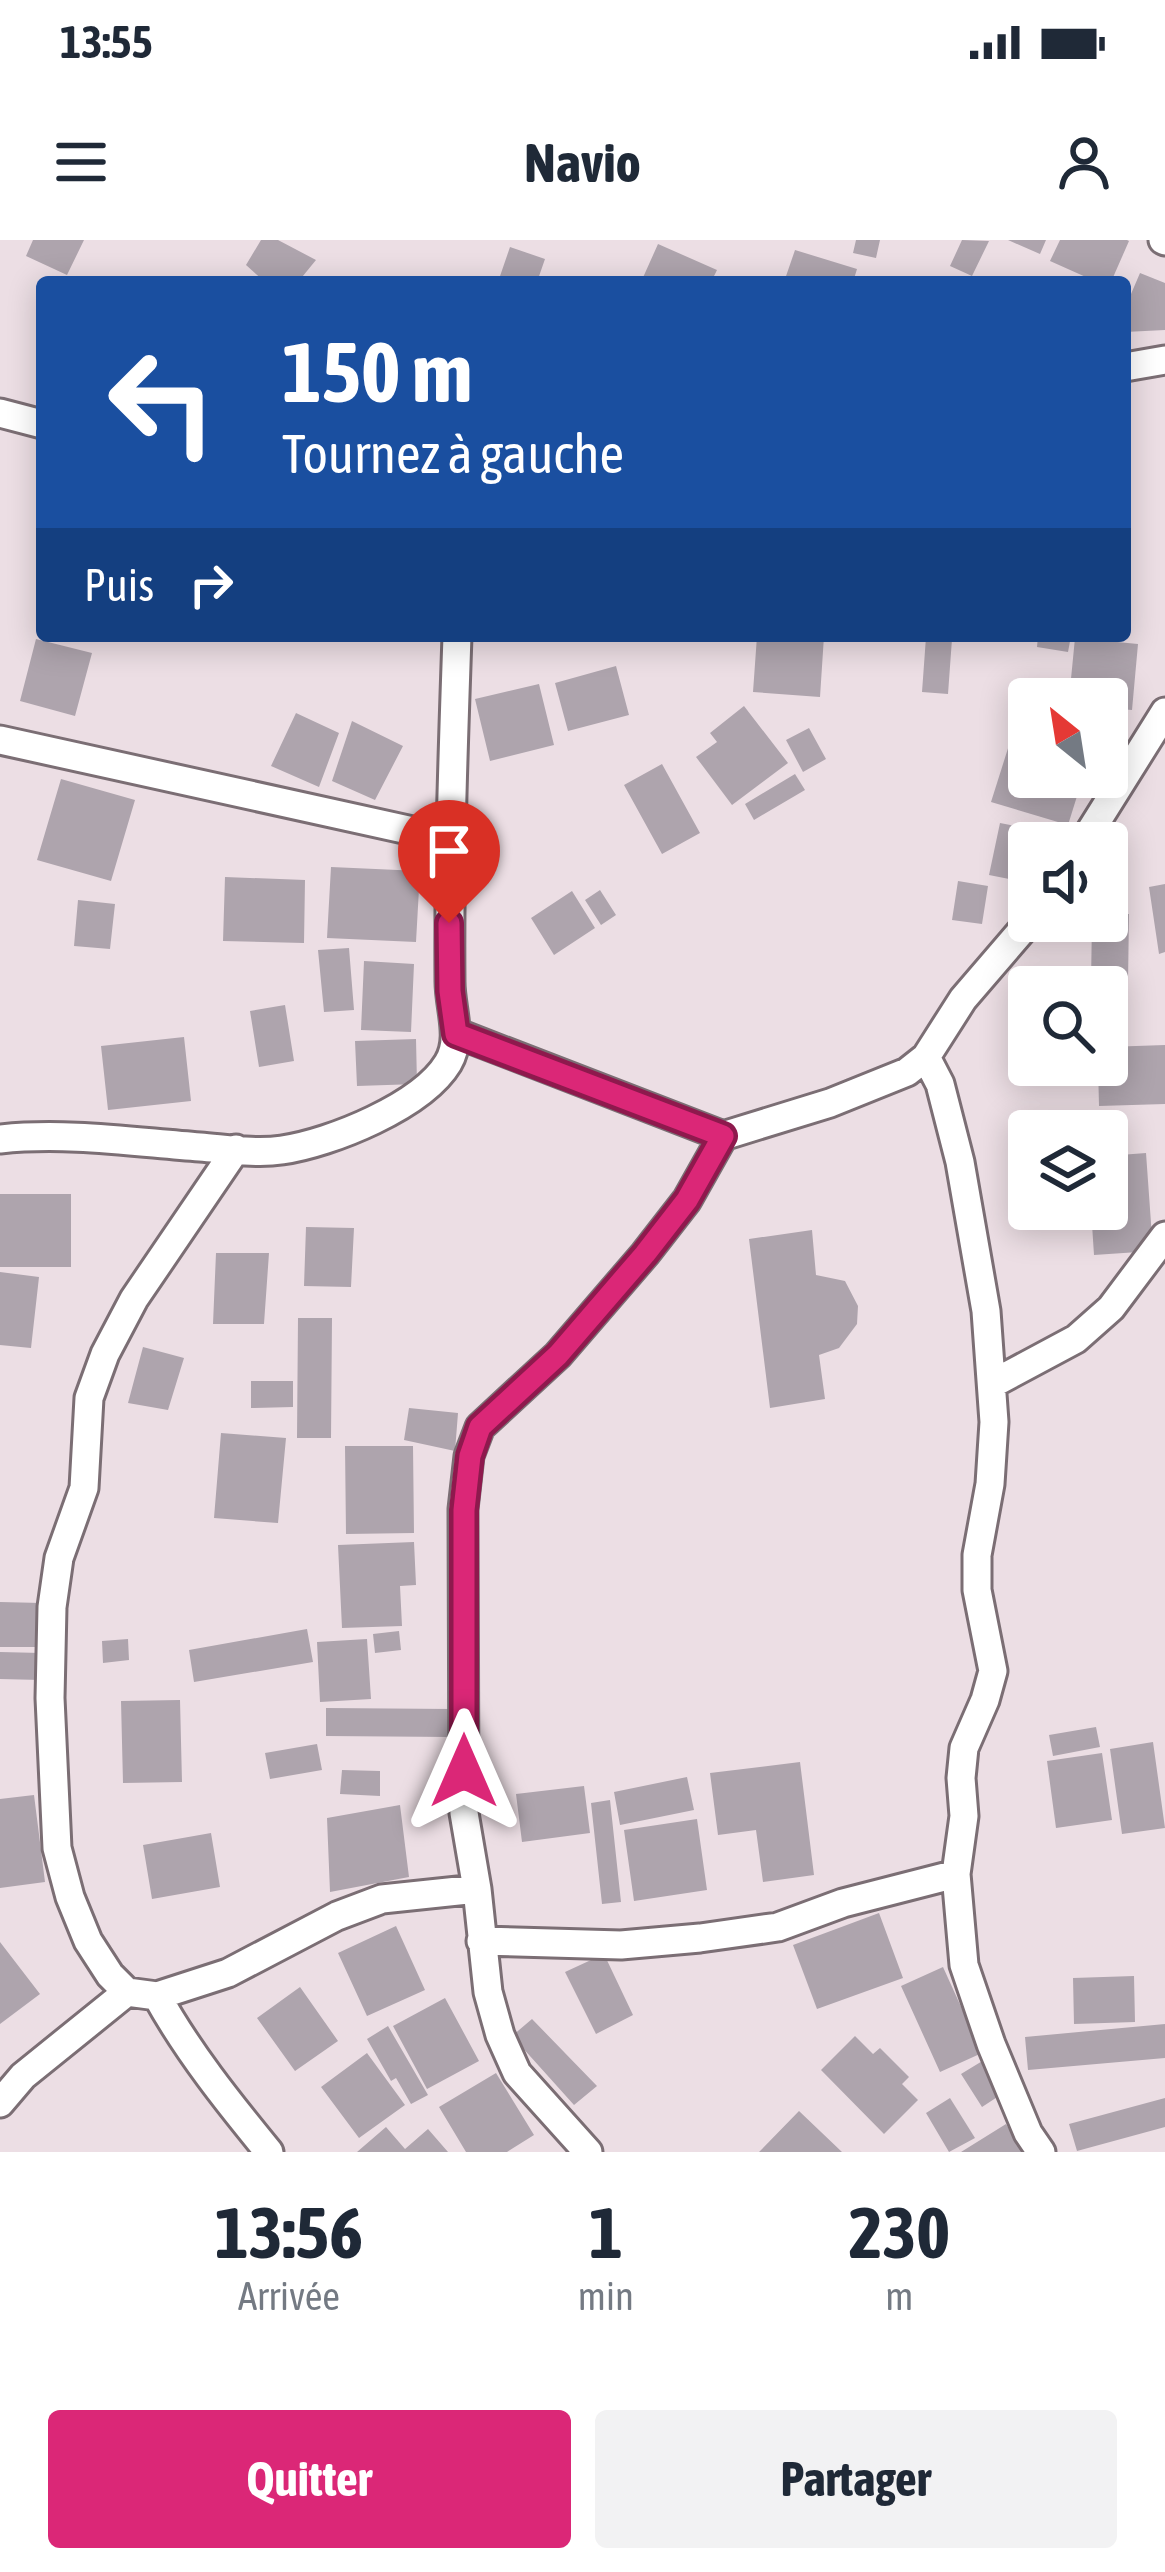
<!DOCTYPE html>
<html lang="fr">
<meta charset="utf-8">
<style>
body{margin:0;font-family:"Asap Condensed",sans-serif;background:#f2f2f3;color:#1f2937;height:100vh;display:flex;flex-direction:column;font-size:45px;white-space:nowrap}
*{box-sizing:border-box;margin:0}
p{font-size:39px;color:#747a83}
.icon{flex:none;width:66px;height:66px;fill:none;stroke:currentColor;stroke-width:2;stroke-linecap:round;stroke-linejoin:round}
.map{position:relative;height:1912px;overflow:hidden}
.drawer{display:flex;flex-direction:column;background:#fff;flex:1}
.drawer>*{flex:none}
.banner{position:absolute;left:36px;top:36px;width:1095px;height:366px;border-radius:12px;box-shadow:0 6px 30px #0003;background:#1a4fa0;color:#fff;overflow:hidden}
.needle{width:78px;rotate:330deg}
.buttons{position:absolute;left:1008px;top:438px;display:grid;gap:24px}
.buttons a{display:grid;place-items:center;width:120px;height:120px;border-radius:12px;background:#fff;box-shadow:0 6px 30px #0003;font-size:60px}
.pin{position:absolute;display:grid;place-items:center;width:102px;height:102px;color:#fff;margin:-123px -51px;border-radius:50% 50% 50% 0;rotate:-45deg;box-shadow:0 0 12px #0007}
.pin .icon{rotate:45deg}
.me{position:absolute;width:132px;margin:-66px;rotate:0deg;stroke-linejoin:round;filter:drop-shadow(0 0 9px #0008)}
.turn{display:flex;align-items:center;gap:42px;height:252px;padding:0 48px;font-size:54px}
.turn .icon{width:156px;height:156px;stroke-width:2.5}
.turn b{display:block;font-size:84px;line-height:102px}
.then{display:flex;align-items:center;height:114px;padding:0 48px;background:#0003;gap:24px;font-size:45px}
.eta{display:flex;justify-content:space-evenly;align-items:center;height:204px;text-align:center}
.eta b{font-size:72px;font-weight:700;line-height:84px}
.cta{display:flex;gap:24px;margin-top:auto;padding:24px 48px}
.cta a{flex:1;height:138px;border-radius:12px;background:#db2777;color:#fff;font-size:48px;font-weight:700;line-height:138px;text-align:center}
.cta a+a{background:#f2f2f3;color:#1f2937}
.status{display:flex;justify-content:space-between;align-items:center;height:84px;padding:0 60px;background:#fff;direction:ltr}
.status svg{height:33px;fill:currentColor}
header{display:flex;justify-content:space-between;align-items:center;height:156px;padding:0 48px;background:#fff;font-size:54px;font-weight:700}
.map>svg:first-child{display:block}
</style>
<div class="status"><b>13:55</b><svg viewBox="0 0 49 12"><path d="M0 12V9h3v3zM5 12V6h3v6zM10 12V3h3v9zM15 12V0h3v12zM26 1h20v11H26zM47 4h2v5h-2z"/></svg></div>
<header><svg class="icon" aria-label="menu" viewBox="0 0 24 24"><path d="M4 6h16M4 12h16M4 18h16"/></svg>Navio<svg class="icon" aria-label="person" viewBox="0 0 24 24"><circle cx="12" cy="8" r="4"/><path d="M4 21q1-7 8-7t8 7"/></svg></header>
<div class="map">
<svg width="1165" height="1912" viewBox="0 0 1165 1912">
<rect width="100%" height="100%" fill="#ecdee4"/>
<path fill="#aea4ad" d="M 33,0 L 84,0 L 67,35 L 26,16 Z
M 261,0 L 278,0 L 316,20 L 298,42 L 265,42 L 246,25 Z
M 856,0 L 880,0 L 876,18 L 853,13 Z
M 962,0 L 989,1 L 972,36 L 950,26 Z
M 1008,0 L 1046,0 L 1040,14 Z
M 1060,0 L 1127,0 L 1129,1 L 1111,42 L 1097,42 L 1050,21 Z
M 658,4 L 717,30 L 711,42 L 641,42 Z
M 510,7 L 545,19 L 537,42 L 498,42 Z
M 795,10 L 857,29 L 853,42 L 784,42 Z
M 1140,33 L 1165,43 L 1165,90 L 1125,92 L 1125,68 Z
M 757,396 L 824,396 L 820,457 L 753,452 Z
M 1038,396 L 1071,396 L 1068,412 L 1037,407 Z
M 926,397 L 952,399 L 948,454 L 922,452 Z
M 1075,398 L 1138,404 L 1132,470 L 1107,468 L 1107,459 L 1069,459 Z
M 36,399 L 92,413 L 75,476 L 20,461 Z
M 616,426 L 629,475 L 568,491 L 555,443 Z
M 539,444 L 554,505 L 490,521 L 475,459 Z
M 744,466 L 788,523 L 732,565 L 696,517 L 717,502 L 710,493 Z
M 296,473 L 339,493 L 319,547 L 271,526 Z
M 352,481 L 403,506 L 375,560 L 332,541 Z
M 1016,483 L 1029,487 L 1029,537 L 1083,537 L 1068,585 L 991,562 Z
M 809,488 L 826,519 L 803,532 L 786,500 Z
M 662,524 L 700,593 L 662,614 L 624,545 Z
M 795,534 L 805,550 L 754,580 L 745,564 Z
M 61,539 L 135,560 L 111,641 L 37,620 Z
M 1000,583 L 1050,593 L 1048,603 L 1029,603 L 1029,643 L 989,635 Z
M 331,627 L 420,631 L 416,702 L 327,698 Z
M 225,637 L 305,640 L 304,703 L 223,701 Z
M 958,641 L 988,646 L 982,684 L 952,680 Z
M 1165,644 L 1165,712 L 1159,714 L 1149,647 Z
M 600,650 L 616,675 L 601,685 L 585,660 Z
M 572,651 L 595,688 L 554,715 L 531,678 Z
M 78,660 L 115,664 L 110,709 L 74,706 Z
M 1107,674 L 1129,674 L 1128,743 L 1091,742 L 1092,681 L 1107,681 Z
M 349,708 L 354,770 L 324,772 L 318,710 Z
M 364,721 L 414,724 L 411,792 L 361,790 Z
M 285,765 L 294,821 L 259,827 L 250,771 Z
M 184,797 L 191,861 L 108,870 L 101,806 Z
M 416,799 L 417,844 L 357,846 L 355,801 Z
M 1165,805 L 1165,864 L 1099,866 L 1098,825 L 1107,825 L 1107,807 Z
M 1146,913 L 1153,1011 L 1094,1015 L 1091,969 L 1107,969 L 1107,916 Z
M 0,954 L 71,954 L 71,1027 L 0,1027 Z
M 306,987 L 354,988 L 351,1047 L 304,1046 Z
M 812,990 L 816,1035 L 845,1041 L 858,1066 L 857,1084 L 839,1108 L 819,1115 L 825,1159 L 770,1168 L 749,999 Z
M 216,1013 L 269,1013 L 264,1084 L 213,1084 Z
M 0,1032 L 39,1037 L 31,1108 L 0,1105 Z
M 298,1078 L 332,1078 L 331,1198 L 297,1198 Z
M 143,1107 L 184,1118 L 168,1170 L 128,1163 Z
M 251,1141 L 293,1141 L 293,1167 L 251,1168 Z
M 409,1168 L 458,1173 L 455,1211 L 404,1200 Z
M 221,1193 L 286,1198 L 278,1283 L 214,1278 Z
M 345,1206 L 413,1206 L 414,1293 L 346,1294 Z
M 414,1302 L 416,1345 L 400,1346 L 402,1386 L 342,1388 L 338,1305 Z
M 0,1362 L 42,1363 L 41,1407 L 0,1407 Z
M 307,1389 L 313,1422 L 194,1442 L 189,1410 Z
M 399,1391 L 401,1410 L 375,1413 L 373,1394 Z
M 128,1399 L 129,1420 L 103,1423 L 102,1401 Z
M 367,1399 L 371,1459 L 320,1462 L 317,1402 Z
M 0,1412 L 41,1413 L 41,1440 L 0,1439 Z
M 180,1460 L 182,1542 L 123,1543 L 121,1461 Z
M 326,1468 L 452,1469 L 451,1497 L 326,1496 Z
M 1096,1487 L 1100,1507 L 1053,1516 L 1049,1495 Z
M 1153,1502 L 1165,1588 L 1122,1594 L 1110,1509 Z
M 317,1504 L 322,1530 L 270,1539 L 265,1513 Z
M 1102,1513 L 1112,1580 L 1056,1588 L 1047,1521 Z
M 800,1522 L 814,1635 L 763,1642 L 756,1590 L 718,1595 L 710,1533 Z
M 342,1530 L 380,1531 L 380,1556 L 340,1554 Z
M 687,1537 L 694,1570 L 620,1585 L 614,1552 Z
M 584,1546 L 590,1593 L 522,1602 L 516,1554 Z
M 34,1555 L 45,1642 L 0,1648 L 0,1559 Z
M 610,1560 L 621,1662 L 602,1664 L 591,1563 Z
M 400,1565 L 409,1637 L 330,1652 L 327,1578 Z
M 697,1579 L 707,1650 L 634,1661 L 624,1590 Z
M 211,1593 L 220,1647 L 152,1659 L 143,1605 Z
M 879,1673 L 903,1738 L 817,1769 L 793,1705 Z
M 396,1686 L 425,1750 L 367,1776 L 338,1713 Z
M 0,1702 L 40,1754 L 0,1784 Z
M 604,1714 L 633,1775 L 596,1794 L 565,1732 Z
M 943,1727 L 982,1813 L 940,1832 L 901,1746 Z
M 1134,1736 L 1135,1782 L 1074,1784 L 1073,1738 Z
M 300,1747 L 338,1801 L 295,1831 L 257,1778 Z
M 445,1758 L 479,1821 L 427,1849 L 393,1786 Z
M 532,1779 L 597,1846 L 574,1865 L 512,1796 Z
M 1165,1784 L 1165,1818 L 1028,1830 L 1025,1797 Z
M 388,1786 L 428,1855 L 411,1864 L 396,1838 L 391,1841 L 367,1799 Z
M 855,1796 L 873,1814 L 880,1808 L 909,1837 L 902,1844 L 918,1860 L 884,1894 L 821,1830 Z
M 367,1813 L 405,1865 L 359,1898 L 321,1847 Z
M 984,1820 L 1005,1852 L 982,1867 L 961,1834 Z
M 496,1833 L 534,1895 L 507,1912 L 466,1912 L 439,1867 Z
M 950,1858 L 975,1898 L 949,1912 L 926,1873 Z
M 1165,1858 L 1165,1887 L 1077,1911 L 1069,1884 Z
M 799,1871 L 842,1912 L 759,1912 Z
M 1006,1884 L 1024,1912 L 961,1912 Z
M 386,1887 L 405,1909 L 428,1889 L 448,1912 L 357,1912 Z"/>
<g fill="none" stroke-linecap="round" stroke-linejoin="round">
<defs>
<path id="street" d="M 1163,0 L 1165,1
M 1125,127 L 1165,120
M 0,173 L 42,184
M 0,500 L 449,599
M 1083,603 L 1165,472
M 456,793 L 723,896 L 830,863 L 907,832 L 926,817 L 940,844 L 960,922 L 986,1071 L 994,1182 L 990,1244 L 977,1315 L 977,1350 L 993,1431 L 985,1460 L 964,1508 L 961,1538 L 964,1576 L 956,1634 L 964,1725 L 991,1804 L 1028,1893 L 1041,1912
M 926,817 L 963,759 L 1030,681
M 0,899 C 67,892 133,902 200,907 C 226,909 256,914 282,910 C 331,903 422,866 448,823 C 463,798 450,769 450,742 C 449,627 453,512 457,396
M 236,909 L 134,1059 L 105,1114 L 89,1158 L 84,1248 L 59,1318 L 52,1367 L 50,1458 L 57,1608 L 70,1657 L 88,1701 L 110,1735 L 127,1752 L 157,1756 C 188,1812 228,1862 269,1912
M 992,1144 L 1076,1099 L 1111,1068 L 1165,996
M 481,1701 L 621,1705 L 700,1698 L 778,1687 L 843,1663 L 956,1634
M 157,1756 L 228,1733 L 337,1676 L 382,1659 L 477,1649
M 0,1863 L 23,1836 L 127,1752
M 588,1912 L 517,1833 L 500,1795 L 488,1752 L 477,1649 L 464,1573 L 463,1269 L 469,1216 L 480,1187 L 558,1115 L 645,1014 L 687,960 L 723,896"/>
</defs>
<use href="#street" stroke="#7b6e74" stroke-width="33"/>
<use href="#street" stroke="#fff" stroke-width="27"/>
</g>
<g fill="none" stroke-linecap="round" stroke-linejoin="round">
<defs>
<path id="route" d="M 449,683 L 450,751 L 456,794 L 723,896 L 687,960 L 645,1014 L 558,1115 L 480,1187 L 470,1216 L 464,1270 L 464,1531"/>
</defs>
<use href="#route" stroke="#8e194d" stroke-width="30"/>
<use href="#route" stroke="#db2777" stroke-width="21"/>
</g>
</svg>
<div class="buttons">
<a><svg class="needle" viewBox="-14 -14 28 28"><path d="M0-13l5 13h-10z" fill="#e53935"/><path d="M0 13l5-13h-10z" fill="#747a83"/></svg></a>
<a><svg class="icon" aria-label="sound" viewBox="0 0 24 24"><path d="M4 9h4l5-4v14l-5-4H4zM17 9q2 3 0 6"/></svg></a>
<a><svg class="icon" aria-label="search" viewBox="0 0 24 24"><circle cx="10" cy="10" r="6"/><path d="M15 15l6 6"/></svg></a>
<a><svg class="icon" aria-label="layers" viewBox="0 0 24 24"><path d="M12 4l9 5-9 5-9-5zM3 14l9 5 9-5"/></svg></a>
</div>
<div class="pin" style="left:449px;top:683px;background:#d93025"><svg class="icon" aria-label="arrive" viewBox="0 0 24 24"><path d="M6 21V4h12l-3 4 3 4H6"/></svg></div>
<svg class="me" style="left:464px;top:1531px" viewBox="-20 -20 40 40"><path d="M0-17L14 15 0 8-14 15z" fill="#db2777" stroke="#fff" stroke-width="4"/></svg>
<div class="banner">
<div class="turn"><svg class="icon" aria-label="left" viewBox="0 0 24 24"><path d="M17 20v-9H6M10 6l-5 5 5 5"/></svg><div><b>150 m</b>Tournez à gauche</div></div>
<div class="then">Puis<svg class="icon" aria-label="right" viewBox="0 0 24 24"><path d="M7 20v-9h11M14 6l5 5-5 5"/></svg></div>
</div>
</div>
<section class="drawer">
<div class="eta">
<div><b>13:56</b><p>Arrivée</p></div>
<div><b>1</b><p>min</p></div>
<div><b>230</b><p>m</p></div>
</div>
<div class="cta"><a>Quitter</a><a>Partager</a></div>
</section>
